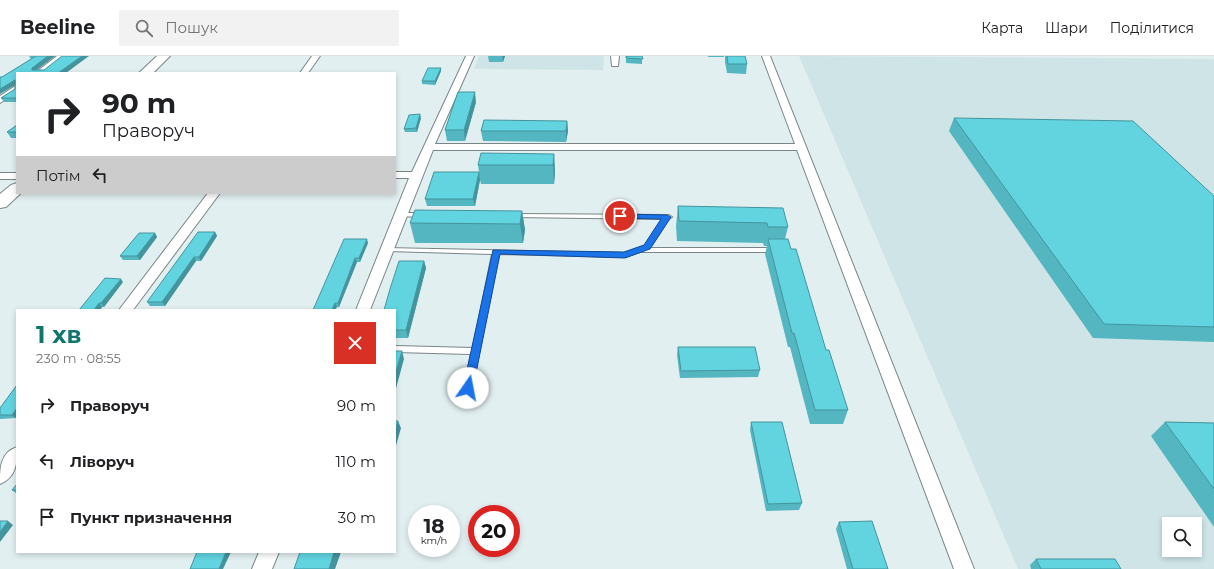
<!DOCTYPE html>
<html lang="uk">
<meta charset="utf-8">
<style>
body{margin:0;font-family:Montserrat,sans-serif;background:#f2f2f2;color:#202124;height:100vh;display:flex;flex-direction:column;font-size:15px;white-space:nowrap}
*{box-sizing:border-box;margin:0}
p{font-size:13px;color:#757577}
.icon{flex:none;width:22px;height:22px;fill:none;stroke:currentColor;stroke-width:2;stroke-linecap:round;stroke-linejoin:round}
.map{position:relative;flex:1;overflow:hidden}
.side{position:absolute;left:16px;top:253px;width:380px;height:244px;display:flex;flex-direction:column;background:#fff;border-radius:0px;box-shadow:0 2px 6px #0003}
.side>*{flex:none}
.hud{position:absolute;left:16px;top:16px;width:380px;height:122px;border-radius:0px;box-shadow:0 2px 6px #0003;background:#fff;color:#202124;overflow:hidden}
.controls{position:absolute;left:1162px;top:461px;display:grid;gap:8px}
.controls a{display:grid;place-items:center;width:40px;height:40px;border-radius:0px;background:#fff;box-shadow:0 2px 6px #0003;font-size:20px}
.speed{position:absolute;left:408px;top:449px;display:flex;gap:8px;font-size:20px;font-weight:700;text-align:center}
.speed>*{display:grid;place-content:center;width:52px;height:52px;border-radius:50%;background:#fff;box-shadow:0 2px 6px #0003;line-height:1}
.speed small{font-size:10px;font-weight:400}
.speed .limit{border:6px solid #d22;background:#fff;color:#111}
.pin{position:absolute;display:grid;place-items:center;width:34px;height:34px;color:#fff;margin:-17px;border:2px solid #fff;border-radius:50%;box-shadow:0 1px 4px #0007}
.me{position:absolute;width:44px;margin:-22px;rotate:12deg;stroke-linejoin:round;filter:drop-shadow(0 0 3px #0008)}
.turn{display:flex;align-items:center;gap:14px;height:84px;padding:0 20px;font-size:18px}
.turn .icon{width:52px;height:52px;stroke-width:2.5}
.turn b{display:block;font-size:28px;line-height:34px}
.then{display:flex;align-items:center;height:38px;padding:0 20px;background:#0003;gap:8px;font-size:15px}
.round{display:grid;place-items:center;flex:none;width:42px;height:42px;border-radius:0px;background:#f2f2f2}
.head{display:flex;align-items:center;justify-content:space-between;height:68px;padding:0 20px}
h1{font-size:24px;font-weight:700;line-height:30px;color:#0f766e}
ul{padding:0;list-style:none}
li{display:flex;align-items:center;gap:12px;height:56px;padding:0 20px}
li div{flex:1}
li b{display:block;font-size:15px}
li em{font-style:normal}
header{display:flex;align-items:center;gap:24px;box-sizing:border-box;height:56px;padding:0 20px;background:#fff;border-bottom:1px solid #e0e0e0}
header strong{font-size:19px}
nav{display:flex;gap:22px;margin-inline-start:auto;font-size:14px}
.search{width:280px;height:36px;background:#f2f2f2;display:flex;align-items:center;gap:10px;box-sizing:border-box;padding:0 14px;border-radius:0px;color:#757577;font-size:15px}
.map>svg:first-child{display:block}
</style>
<header>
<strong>Beeline</strong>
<div class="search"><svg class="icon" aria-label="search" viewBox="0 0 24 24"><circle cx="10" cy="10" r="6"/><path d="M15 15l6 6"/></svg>Пошук</div>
<nav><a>Карта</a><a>Шари</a><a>Поділитися</a></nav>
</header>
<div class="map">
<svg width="1214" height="513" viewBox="0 0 1214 513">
<rect width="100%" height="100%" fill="#e2eff1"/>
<path fill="#cee4e7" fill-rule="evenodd" d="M 479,0 L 604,0 L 603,14 L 474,13 Z
M 799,0 L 1214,3 L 1214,513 L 1018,513 ZM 1169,468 L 1195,468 L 1195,494 L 1169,494 Z"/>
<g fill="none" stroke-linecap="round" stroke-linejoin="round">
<defs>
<path id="service" d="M 400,157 L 421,157 L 424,159 L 421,161 L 398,160 L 397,159 Z
M 514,158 L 669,159 L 672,161 L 669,163 L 650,192 L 776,192 L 779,194 L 776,196 L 640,196 L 625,201 L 499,198 L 472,332 L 471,334 L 468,335 L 465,334 L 464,332 L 471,298 L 395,296 L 395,290 L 473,292 L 492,198 L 387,195 L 385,194 L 384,193 L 385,192 L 624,197 L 645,190 L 663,163 L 512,161 L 511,160 L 512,159 Z"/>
<path id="minor" d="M 57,0 L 67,0 L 45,17 L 35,17 Z
M 312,0 L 320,0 L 308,17 L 300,17 Z
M 466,0 L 474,0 L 435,88 L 795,88 L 762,0 L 770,0 L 974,513 L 954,513 L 797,94 L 433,94 L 370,254 L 356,254 L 409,122 L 395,122 L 395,116 L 412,116 Z
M 611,0 L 619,0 L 618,10 L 612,10 Z
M 17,29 L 17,36 L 0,47 L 0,40 Z
M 0,117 L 17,117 L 17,123 L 0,123 Z
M 208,137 L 220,137 L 133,254 L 119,254 Z
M 17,391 C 17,406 17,421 0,428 C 0,412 0,397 17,391 Z
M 259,496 L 279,496 L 272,513 L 252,513 Z"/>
<path id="secondary" d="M 157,0 L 170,0 L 153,17 L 139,17 Z
M 17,127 L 17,137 L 21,137 L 6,151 L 0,152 L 0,138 L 11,129 Z"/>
</defs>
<use href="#service" stroke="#798586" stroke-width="2"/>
<use href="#minor" stroke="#798586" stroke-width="2"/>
<use href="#secondary" stroke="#798586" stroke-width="2"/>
<use href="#service" fill="#fff" fill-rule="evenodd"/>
<use href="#minor" fill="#fff" fill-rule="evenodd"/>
<use href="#secondary" fill="#fff" fill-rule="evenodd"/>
</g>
<path fill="#53b6c1" d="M 29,0 L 55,0 L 36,14 L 66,17 L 17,17 L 17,46 L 4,46 L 1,42 L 15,33 L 15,29 L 2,21 L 31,3 Z
M 488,0 L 505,0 L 503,6 L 489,6 Z
M 626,0 L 642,0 L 642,8 L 626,7 Z
M 708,0 L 724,0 L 724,1 L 708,1 Z
M 725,0 L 745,0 L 747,8 L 746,18 L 727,17 L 725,6 Z
M 441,15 L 435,29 L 422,28 L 422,25 Z
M 476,46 L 465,85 L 447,85 L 445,74 Z
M 421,62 L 417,76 L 405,76 L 404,73 Z
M 954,62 L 1214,140 L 1214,286 L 1093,282 L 949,75 Z
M 567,65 L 568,75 L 566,86 L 483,85 L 481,75 Z
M 17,69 L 17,82 L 11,82 L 7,76 Z
M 554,98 L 555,117 L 554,128 L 481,128 L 480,124 L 475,150 L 427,150 L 425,143 L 479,116 L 478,109 Z
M 678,150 L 788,171 L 785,183 L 791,193 L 826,294 L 848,354 L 843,368 L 810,368 L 790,291 L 788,291 L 765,198 L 767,190 L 764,190 L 763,187 L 677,185 L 676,170 Z
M 522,155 L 525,174 L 523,187 L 415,187 L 410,167 Z
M 215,176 L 217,180 L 201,205 L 196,205 L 165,250 L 150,250 L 147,246 Z
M 155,177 L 157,181 L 140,204 L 123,204 L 120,200 Z
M 368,187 L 360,206 L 357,206 L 339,251 L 313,254 Z
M 424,205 L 426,212 L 408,282 L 395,282 L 395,254 Z
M 123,226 L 104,251 L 102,251 L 100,254 L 79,254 Z
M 678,291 L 760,314 L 758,321 L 680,322 L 677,299 Z
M 17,329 L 17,361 L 16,362 L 0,363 L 0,352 Z
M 751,366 L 802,447 L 799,454 L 766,455 L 750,374 Z
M 1165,366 L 1214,367 L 1214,471 L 1151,380 Z
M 17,428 L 17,438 L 12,434 Z
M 839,466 L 888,513 L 847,513 L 836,473 Z
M 1036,503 L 1121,513 L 1031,513 L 1030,509 Z"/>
<path fill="#44949d" d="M 48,0 L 55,0 L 34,16 L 32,14 L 32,12 Z
M 82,0 L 89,0 L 66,17 L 58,17 Z
M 502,0 L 505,0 L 503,6 Z
M 441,12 L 441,15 L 435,29 L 435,25 Z
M 15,24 L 17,28 L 0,38 L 0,33 Z
M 475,36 L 476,46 L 465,85 L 464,74 Z
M 420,58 L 421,62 L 417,76 L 416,72 Z
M 567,65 L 568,75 L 566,86 L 566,75 Z
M 554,98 L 555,117 L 554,128 L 553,109 Z
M 479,117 L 480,124 L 475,150 L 473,143 Z
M 522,155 L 525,174 L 523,187 L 520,168 Z
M 215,176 L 217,180 L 201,205 L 199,201 Z
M 155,177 L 157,181 L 140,204 L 137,200 Z
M 367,183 L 368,187 L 360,206 L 359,202 Z
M 194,201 L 196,205 L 165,250 L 162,246 Z
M 355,202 L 357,206 L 339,251 L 338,247 Z
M 424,205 L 426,212 L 408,282 L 406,274 Z
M 121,223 L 123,226 L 104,251 L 101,247 Z
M 99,247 L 102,251 L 100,254 L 94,254 Z
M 335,247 L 337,251 L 335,254 L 332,254 Z
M 402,295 L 404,303 L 395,336 L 395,319 Z
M 17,352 L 17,361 L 16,362 L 12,359 Z
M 398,365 L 401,372 L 395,393 L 395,375 Z
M 8,465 L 13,469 L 0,486 L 0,476 Z
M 226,496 L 231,496 L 223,513 L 219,513 Z
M 334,496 L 341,496 L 335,513 L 329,513 Z"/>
<path fill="#61d4e0" stroke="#44949d" d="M 36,0 L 48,0 L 32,12 L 32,14 L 44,14 L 62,0 L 82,0 L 58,17 L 17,17 L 17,42 L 1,42 L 15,33 L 15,24 L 0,33 L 0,21 L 2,21 Z
M 626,0 L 642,0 L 643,3 L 626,2 Z
M 727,0 L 745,0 L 747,8 L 728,8 Z
M 428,12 L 441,12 L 435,25 L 422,25 Z
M 458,36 L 475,36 L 464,74 L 445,74 Z
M 420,58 L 416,72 L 404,73 L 409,59 Z
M 954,62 L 1133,65 L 1214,140 L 1214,271 L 1104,268 Z
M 484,64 L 567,65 L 566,75 L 481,75 Z
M 17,69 L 17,76 L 7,76 Z
M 481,97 L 554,98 L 553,109 L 478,109 Z
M 434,116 L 479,116 L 473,143 L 425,143 Z
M 678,150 L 783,152 L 788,171 L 768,171 L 767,167 L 679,165 Z
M 415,154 L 522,155 L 520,168 L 410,167 Z
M 198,176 L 215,176 L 199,201 L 194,201 L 162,246 L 147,246 Z
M 139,177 L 155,177 L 137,200 L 120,200 Z
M 344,183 L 367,183 L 359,202 L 355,202 L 338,247 L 335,247 L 332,254 L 313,254 Z
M 768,183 L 788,183 L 791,193 L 796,193 L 826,294 L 829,294 L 848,354 L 815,354 L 794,277 L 792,277 Z
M 399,205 L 424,205 L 406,274 L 395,274 L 395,254 L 384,254 L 390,233 Z
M 105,222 L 121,223 L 101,247 L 99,247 L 94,254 L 79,254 Z
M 678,291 L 755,291 L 760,314 L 681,315 Z
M 395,295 L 402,295 L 395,319 Z
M 17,329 L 17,352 L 12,359 L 0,359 L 0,352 Z
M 395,365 L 398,365 L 395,375 Z
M 751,366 L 782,366 L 802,447 L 768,448 Z
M 1165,366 L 1214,367 L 1214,433 Z
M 17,428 L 17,434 L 12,434 Z
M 0,465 L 8,465 L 0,476 Z
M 872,465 L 888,513 L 853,513 L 839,466 Z
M 197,496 L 226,496 L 219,513 L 190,513 Z
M 300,496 L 334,496 L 329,513 L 294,513 Z
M 1036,503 L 1115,503 L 1121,513 L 1041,513 Z"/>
<path fill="#1a73e8" stroke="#114b97" d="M 620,158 L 667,159 L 671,161 L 650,193 L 625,202 L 500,198 L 473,332 L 468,336 L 464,335 L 463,332 L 493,194 L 624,196 L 644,189 L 661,163 L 617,162 L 616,160 Z"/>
</svg>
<div class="controls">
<a><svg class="icon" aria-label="search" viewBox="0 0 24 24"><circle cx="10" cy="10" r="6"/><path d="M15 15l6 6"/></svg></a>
</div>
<div class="speed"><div>18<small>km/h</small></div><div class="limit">20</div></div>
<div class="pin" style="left:620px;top:160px;background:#d93025"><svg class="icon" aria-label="arrive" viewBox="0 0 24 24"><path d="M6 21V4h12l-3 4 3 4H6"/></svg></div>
<svg class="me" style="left:468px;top:332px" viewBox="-20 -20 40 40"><circle r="19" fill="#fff"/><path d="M0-13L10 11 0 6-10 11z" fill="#1a73e8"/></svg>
<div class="hud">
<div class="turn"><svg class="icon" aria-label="right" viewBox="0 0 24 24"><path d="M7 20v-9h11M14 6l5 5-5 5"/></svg><div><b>90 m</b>Праворуч</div></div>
<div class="then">Потім<svg class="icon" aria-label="left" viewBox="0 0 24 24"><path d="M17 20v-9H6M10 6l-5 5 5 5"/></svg></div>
</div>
<section class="side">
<div class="head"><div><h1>1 хв</h1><p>230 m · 08:55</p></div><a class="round" style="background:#d93025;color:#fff"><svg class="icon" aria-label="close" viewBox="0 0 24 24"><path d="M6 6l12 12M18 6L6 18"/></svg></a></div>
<ul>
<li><svg class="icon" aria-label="right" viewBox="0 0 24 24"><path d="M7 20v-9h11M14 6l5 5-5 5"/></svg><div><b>Праворуч</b></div><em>90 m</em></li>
<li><svg class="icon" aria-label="left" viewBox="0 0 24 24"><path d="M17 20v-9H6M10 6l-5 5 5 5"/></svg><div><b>Ліворуч</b></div><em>110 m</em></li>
<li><svg class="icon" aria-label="arrive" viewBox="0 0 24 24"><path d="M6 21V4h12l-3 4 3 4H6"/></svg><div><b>Пункт призначення</b></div><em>30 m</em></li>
</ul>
</section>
</div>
